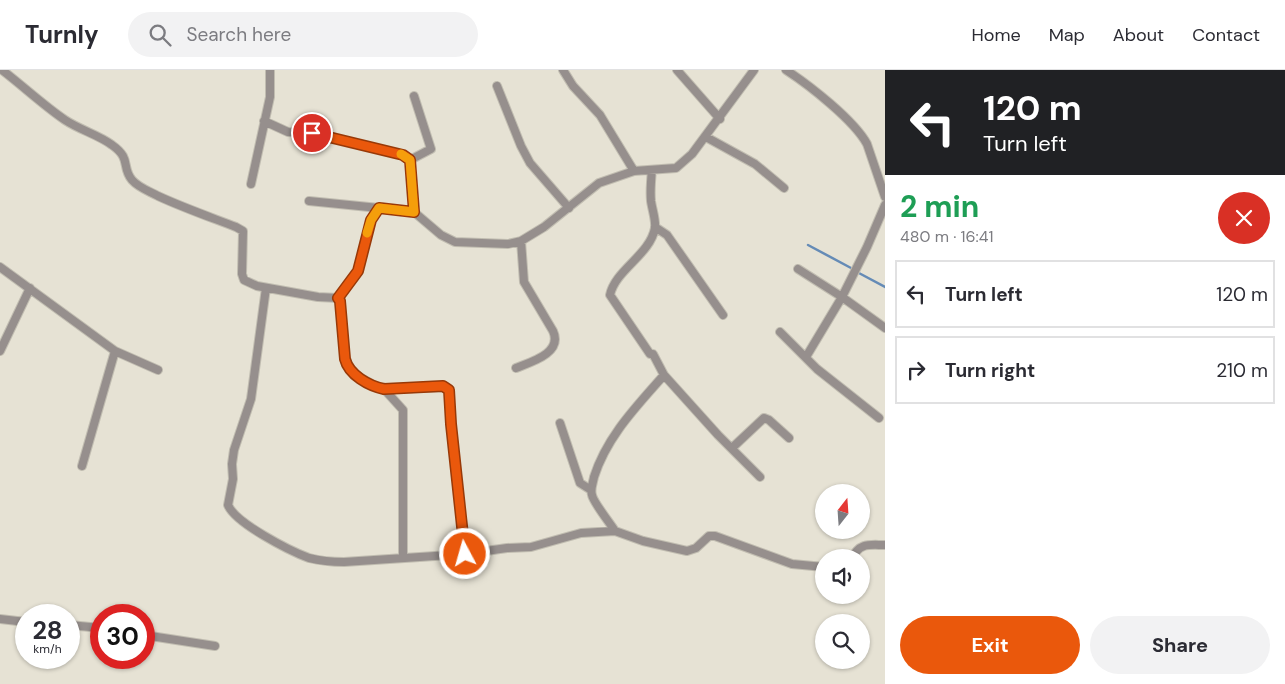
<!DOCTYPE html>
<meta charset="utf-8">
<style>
body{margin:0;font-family:"DM Sans",sans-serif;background:#f2f2f3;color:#2b2b33;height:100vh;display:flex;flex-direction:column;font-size:19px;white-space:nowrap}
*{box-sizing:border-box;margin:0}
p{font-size:16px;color:#7c7c81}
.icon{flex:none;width:28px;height:28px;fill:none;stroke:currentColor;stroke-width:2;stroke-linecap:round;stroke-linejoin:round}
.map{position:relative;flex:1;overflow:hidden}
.details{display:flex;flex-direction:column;background:#fff;width:400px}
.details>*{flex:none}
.top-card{background:#202124;color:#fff;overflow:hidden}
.needle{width:32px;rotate:17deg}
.buttons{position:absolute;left:815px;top:414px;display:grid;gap:10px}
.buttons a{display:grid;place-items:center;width:55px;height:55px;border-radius:50%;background:#fff;box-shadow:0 1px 4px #0004;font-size:25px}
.speed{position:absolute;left:15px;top:534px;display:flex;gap:10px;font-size:25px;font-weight:700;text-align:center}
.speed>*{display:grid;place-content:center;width:65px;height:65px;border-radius:50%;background:#fff;box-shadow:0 1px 4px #0004;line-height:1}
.speed small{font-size:12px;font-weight:400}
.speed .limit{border:8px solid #d22;background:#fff;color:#111}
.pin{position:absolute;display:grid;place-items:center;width:42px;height:42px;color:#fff;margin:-21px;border:2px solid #fff;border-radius:50%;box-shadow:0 1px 5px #0007}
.me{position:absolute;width:55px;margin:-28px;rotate:354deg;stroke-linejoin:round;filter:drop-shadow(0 0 4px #0008)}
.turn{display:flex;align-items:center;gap:18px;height:105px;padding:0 15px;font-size:22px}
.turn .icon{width:65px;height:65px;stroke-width:2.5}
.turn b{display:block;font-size:35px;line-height:42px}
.round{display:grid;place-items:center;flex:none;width:52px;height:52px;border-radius:26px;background:#f2f2f3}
.head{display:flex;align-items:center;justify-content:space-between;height:85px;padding:0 15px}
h1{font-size:30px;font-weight:700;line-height:38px;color:#1e9e55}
.action{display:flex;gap:10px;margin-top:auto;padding:10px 15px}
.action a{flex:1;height:58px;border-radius:30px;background:#ea580c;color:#fff;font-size:20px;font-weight:700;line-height:58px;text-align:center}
.action a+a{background:#f2f2f3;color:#2b2b33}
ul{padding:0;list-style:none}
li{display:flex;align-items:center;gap:15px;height:68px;margin:0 10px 8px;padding:0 5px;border:2px solid #e1e1e2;border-radius:0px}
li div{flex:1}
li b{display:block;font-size:19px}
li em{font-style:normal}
header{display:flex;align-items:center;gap:30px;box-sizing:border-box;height:70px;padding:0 25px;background:#fff;border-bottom:1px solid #e1e1e2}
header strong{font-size:24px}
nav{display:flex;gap:28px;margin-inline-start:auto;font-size:18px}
.search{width:350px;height:45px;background:#f2f2f3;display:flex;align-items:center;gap:12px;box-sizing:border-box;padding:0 18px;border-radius:28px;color:#7c7c81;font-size:19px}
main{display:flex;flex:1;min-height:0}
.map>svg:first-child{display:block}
</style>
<header>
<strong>Turnly</strong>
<div class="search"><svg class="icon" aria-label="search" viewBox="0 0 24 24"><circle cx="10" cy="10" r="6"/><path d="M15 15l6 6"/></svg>Search here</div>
<nav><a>Home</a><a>Map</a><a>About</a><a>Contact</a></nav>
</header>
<main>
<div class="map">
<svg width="885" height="614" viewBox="0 0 885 614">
<rect width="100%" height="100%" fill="#e6e2d4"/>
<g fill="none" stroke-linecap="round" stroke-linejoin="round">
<path stroke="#658bb6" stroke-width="2.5" d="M 808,175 L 851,198
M 857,202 L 885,217"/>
<defs>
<path id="street" d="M 2,0 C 23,16 43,35 65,50 C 80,60 99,65 112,75 C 132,89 121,97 132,110 C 139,118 149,121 158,126 C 184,138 210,147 236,157 L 243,161 L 242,204 L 244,210 L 257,216 L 318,227 L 338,228 L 340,231 L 345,289 L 347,294 L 354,304 L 379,318 L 384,319 L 446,317 L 449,320 L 451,354 L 465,484
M 563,0 L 573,16 L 600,45 L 634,101
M 677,0 L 720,49
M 786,0 C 809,15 854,50 867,74 L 885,127
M 497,16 L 521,76 L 530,93 L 569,138
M 264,51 L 288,62 L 311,63 L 403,85 L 410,90 L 414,142 L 441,165 L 455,172 L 508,174 L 521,171 L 544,157 L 599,113 L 634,101 L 676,98 L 692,84 L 754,0
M 706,67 L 755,94 L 784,118
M 410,90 L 431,79 L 414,26
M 652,100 C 651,110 650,121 651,131 C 652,139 656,150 655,158 C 650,185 615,200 610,225 L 650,284 L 653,284 L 664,305 L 718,365 L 760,407
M 251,114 L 270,27 L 270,0
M 309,131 L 379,138
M 655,157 L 667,165 L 723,245
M 0,197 L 115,281 L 158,300
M 798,199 L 842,227 L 885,258
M 266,218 L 251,329 L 234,380 L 232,394 L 233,409 L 228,435 C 235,453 290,481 309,488 C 321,491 332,492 344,492 L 465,484 L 507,478 L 531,477 L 581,463 L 615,461 L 643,471 L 687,481 L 696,478 L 709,466 L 715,466 L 792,494 L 824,497
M 338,228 L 358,201 L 371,150 L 379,138 L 414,142
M 780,262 L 817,299 L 879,348
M 0,281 L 30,218
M 806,287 L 842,227 L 867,177 L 885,135
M 516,298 C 531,292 563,283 553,261 L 524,212 L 521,171
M 384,319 L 403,340 L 403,487
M 560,353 L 580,413 L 591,420
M 732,378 L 764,348 L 769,350 L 789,368
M 82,396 L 115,281
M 615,461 C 610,453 593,432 592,425 C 590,419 593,413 594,407 C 607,366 637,336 664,305
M 852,488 C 860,472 870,475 885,475
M 0,549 L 26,552
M 69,555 L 101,558
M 144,565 L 215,576"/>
</defs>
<use href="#street" stroke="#c1bdb1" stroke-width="10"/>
<use href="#street" stroke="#968f8d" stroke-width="8"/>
</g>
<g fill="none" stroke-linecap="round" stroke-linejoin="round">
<defs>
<path id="route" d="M 312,63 L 403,85 L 410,90 L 414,142 L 379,138 L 371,150 L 358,201 L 338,228 L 340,231 L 345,289 C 349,305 369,316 384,319 L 443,316 L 449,320 L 451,354 L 465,484"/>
</defs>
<use href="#route" stroke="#983908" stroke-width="12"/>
<use href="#route" stroke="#ea580c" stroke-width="9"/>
<path stroke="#f59e0b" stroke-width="9" d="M 367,163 L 371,150 L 379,138 L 414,142 L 410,90 L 401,84"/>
</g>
</svg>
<div class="buttons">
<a><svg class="needle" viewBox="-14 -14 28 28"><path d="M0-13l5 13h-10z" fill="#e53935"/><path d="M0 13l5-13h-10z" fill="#7c7c81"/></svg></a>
<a><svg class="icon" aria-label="sound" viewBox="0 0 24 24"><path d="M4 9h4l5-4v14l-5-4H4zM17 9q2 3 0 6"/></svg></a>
<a><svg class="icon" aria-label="search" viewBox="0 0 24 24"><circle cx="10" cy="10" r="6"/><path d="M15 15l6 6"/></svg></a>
</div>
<div class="speed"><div>28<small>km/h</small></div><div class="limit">30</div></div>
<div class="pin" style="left:312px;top:63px;background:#d93025"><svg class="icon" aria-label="arrive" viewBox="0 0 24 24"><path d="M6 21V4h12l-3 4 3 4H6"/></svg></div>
<svg class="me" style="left:465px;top:484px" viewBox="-20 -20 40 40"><circle r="17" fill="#ea580c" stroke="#fff" stroke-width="3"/><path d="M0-11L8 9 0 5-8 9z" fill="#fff"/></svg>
</div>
<section class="details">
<div class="top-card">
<div class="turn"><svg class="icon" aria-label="left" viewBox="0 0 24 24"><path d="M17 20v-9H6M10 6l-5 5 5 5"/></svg><div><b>120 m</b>Turn left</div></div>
</div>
<div class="head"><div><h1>2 min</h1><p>480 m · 16:41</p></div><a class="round" style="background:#d93025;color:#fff"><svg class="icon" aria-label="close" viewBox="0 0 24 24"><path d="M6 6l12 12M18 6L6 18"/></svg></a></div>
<ul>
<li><svg class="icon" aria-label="left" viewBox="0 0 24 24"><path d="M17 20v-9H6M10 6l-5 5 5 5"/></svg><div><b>Turn left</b></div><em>120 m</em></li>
<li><svg class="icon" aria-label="right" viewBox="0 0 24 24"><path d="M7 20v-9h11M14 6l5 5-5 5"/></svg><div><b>Turn right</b></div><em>210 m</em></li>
</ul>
<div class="action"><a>Exit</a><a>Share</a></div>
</section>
</main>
